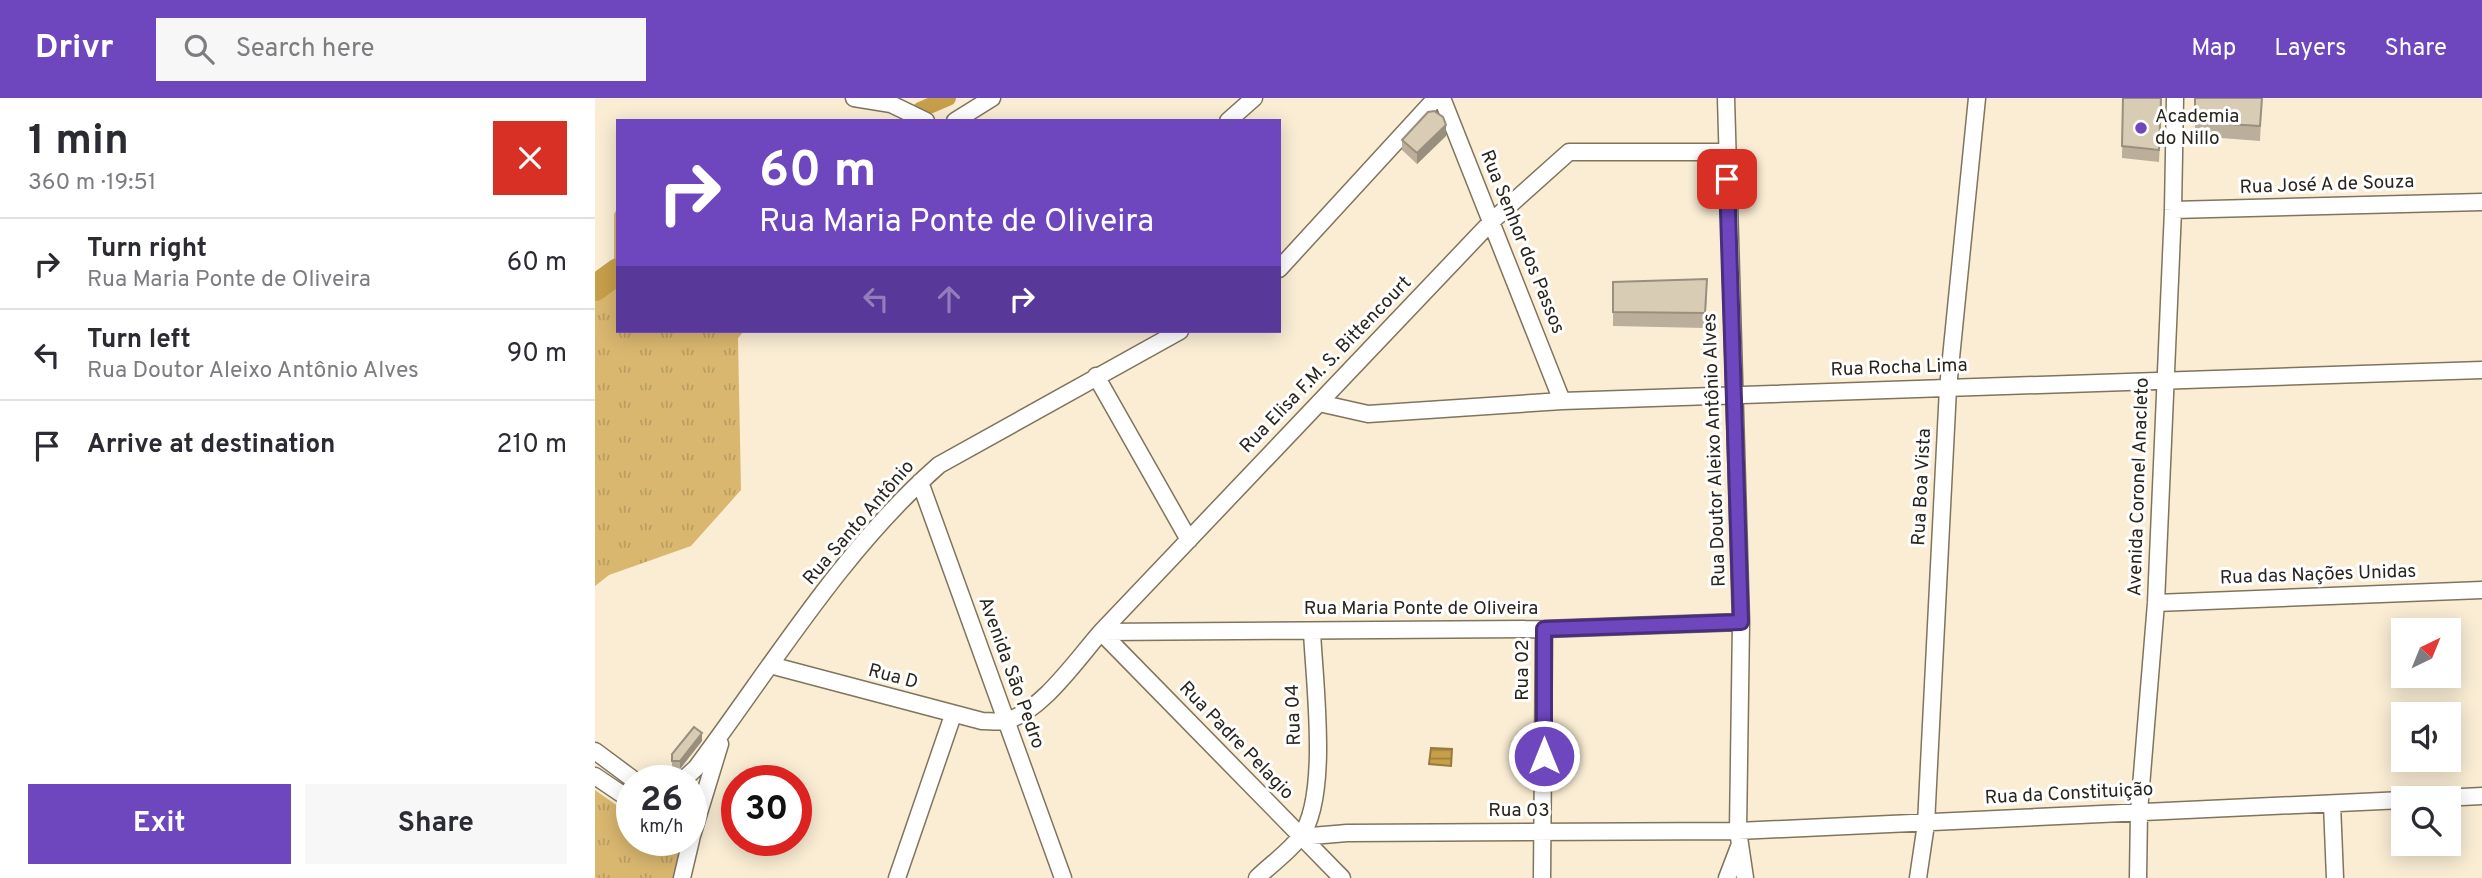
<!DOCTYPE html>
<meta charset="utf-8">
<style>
body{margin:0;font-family:Overpass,sans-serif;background:#f7f7f7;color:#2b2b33;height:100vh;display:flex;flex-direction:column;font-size:26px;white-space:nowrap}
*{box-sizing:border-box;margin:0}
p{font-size:23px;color:#7c7c81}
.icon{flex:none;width:38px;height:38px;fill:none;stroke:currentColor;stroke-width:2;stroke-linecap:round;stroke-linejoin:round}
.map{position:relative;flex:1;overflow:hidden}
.drawer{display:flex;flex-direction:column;background:#fff;width:595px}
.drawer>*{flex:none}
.top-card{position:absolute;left:21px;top:21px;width:665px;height:214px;border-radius:0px;box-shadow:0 4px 18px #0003;background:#6e46be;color:#fff;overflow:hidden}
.needle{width:46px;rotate:43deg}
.fabs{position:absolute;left:1796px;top:520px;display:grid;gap:14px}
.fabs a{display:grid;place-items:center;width:70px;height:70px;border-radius:0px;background:#fff;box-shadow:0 4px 18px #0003;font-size:35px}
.speed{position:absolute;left:21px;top:667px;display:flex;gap:14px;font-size:35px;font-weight:700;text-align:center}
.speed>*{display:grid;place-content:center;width:91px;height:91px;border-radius:50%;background:#fff;box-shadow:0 4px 18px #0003;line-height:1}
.speed small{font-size:18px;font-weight:400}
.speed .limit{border:10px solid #d22;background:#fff;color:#111}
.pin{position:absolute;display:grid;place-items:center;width:60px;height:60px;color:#fff;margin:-30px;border-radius:14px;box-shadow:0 4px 10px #0006}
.me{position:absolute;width:77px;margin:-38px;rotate:0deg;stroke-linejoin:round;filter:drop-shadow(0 0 5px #0008)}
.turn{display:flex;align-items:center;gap:24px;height:147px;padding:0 28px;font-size:32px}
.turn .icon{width:91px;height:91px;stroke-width:2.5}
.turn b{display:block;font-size:49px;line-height:60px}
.lanes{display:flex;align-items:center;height:66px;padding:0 28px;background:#0003;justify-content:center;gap:35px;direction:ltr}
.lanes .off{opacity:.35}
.round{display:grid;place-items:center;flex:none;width:74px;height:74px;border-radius:0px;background:#f7f7f7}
.headline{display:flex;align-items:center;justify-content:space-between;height:119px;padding:0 28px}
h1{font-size:42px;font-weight:700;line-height:52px}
.primary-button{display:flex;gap:14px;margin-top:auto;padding:14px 28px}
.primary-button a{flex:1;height:80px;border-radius:0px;background:#6e46be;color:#fff;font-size:28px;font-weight:700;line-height:80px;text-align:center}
.primary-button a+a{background:#f7f7f7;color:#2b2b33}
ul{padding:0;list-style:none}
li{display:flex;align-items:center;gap:21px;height:91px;padding:0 28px;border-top:2px solid #e1e1e2}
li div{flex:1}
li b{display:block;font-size:26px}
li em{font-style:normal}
header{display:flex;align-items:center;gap:42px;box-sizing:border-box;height:98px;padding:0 35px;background:#6e46be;color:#fff}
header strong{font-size:33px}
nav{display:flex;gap:38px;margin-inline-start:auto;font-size:24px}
.search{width:490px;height:63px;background:#f7f7f7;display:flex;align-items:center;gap:18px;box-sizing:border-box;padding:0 24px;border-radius:0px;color:#7c7c81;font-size:26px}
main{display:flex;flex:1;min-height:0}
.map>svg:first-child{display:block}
</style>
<header>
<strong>Drivr</strong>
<div class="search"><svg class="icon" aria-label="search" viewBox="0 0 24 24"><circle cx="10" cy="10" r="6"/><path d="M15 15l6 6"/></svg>Search here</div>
<nav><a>Map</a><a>Layers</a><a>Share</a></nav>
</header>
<main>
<section class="drawer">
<div class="headline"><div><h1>1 min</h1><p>360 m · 19:51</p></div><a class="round" style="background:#d93025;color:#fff"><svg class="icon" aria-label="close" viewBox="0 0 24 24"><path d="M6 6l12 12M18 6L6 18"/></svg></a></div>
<ul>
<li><svg class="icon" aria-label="right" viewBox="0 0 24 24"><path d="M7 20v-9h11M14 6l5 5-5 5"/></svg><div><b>Turn right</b><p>Rua Maria Ponte de Oliveira</p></div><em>60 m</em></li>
<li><svg class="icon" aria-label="left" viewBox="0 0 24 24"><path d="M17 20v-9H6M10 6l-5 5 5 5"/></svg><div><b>Turn left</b><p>Rua Doutor Aleixo Antônio Alves</p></div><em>90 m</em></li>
<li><svg class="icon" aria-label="arrive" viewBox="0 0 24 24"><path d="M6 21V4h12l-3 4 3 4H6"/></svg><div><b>Arrive at destination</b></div><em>210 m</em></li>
</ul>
<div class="primary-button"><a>Exit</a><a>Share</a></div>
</section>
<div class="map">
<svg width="1887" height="780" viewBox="0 0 1887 780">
<defs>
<pattern id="park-tufts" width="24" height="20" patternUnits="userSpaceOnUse" patternTransform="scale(1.75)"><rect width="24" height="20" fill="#d9b76f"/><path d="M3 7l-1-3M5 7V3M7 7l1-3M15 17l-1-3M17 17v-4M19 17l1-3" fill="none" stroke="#ba9d60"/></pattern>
<pattern id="water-rules" width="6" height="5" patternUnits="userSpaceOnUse" patternTransform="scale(1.75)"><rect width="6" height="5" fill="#c69f4a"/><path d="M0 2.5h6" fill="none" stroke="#a1813d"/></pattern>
</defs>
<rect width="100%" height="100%" fill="#faedd4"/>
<path fill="url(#park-tufts)" d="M 23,109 L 23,233 L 149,233 L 143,240 L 146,392 L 96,448 L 14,477 L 0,488 L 0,204 L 19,167 L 19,116 Z
M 0,692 L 37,718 L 37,742 L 71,742 L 87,753 L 80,780 L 0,780 Z"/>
<path fill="url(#water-rules)" stroke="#977a3c" stroke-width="2" d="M 836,650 L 857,651 L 856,668 L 834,666 Z"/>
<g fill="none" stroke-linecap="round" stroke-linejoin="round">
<path stroke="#c69f4a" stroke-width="16" d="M 325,12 L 353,0"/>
<path stroke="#c69f4a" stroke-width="26" d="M 0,190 L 23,173"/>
<defs>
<path id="minor" d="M 259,0 L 296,6 L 331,23
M 847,0 L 967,303
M 1131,0 L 1146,524 L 1143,733 L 1150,780
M 360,23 L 397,0
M 633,23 L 659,0
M 1578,112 L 1887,104
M 684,171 L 841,0
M 501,278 L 594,442
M 724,305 L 773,316 L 967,303 L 1887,272
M 325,384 L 468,780
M 1561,505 L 1887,492
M 506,534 L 949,531 L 1146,524
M 506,534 L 747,780
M 175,567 L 387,623 C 394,623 403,624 409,623 C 444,617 483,560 506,534 L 897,123 L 974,54 L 1132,54
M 0,653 L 39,682
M 0,678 L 37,703
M 88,682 L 101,670 C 178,567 247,452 344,367 L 585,233
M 1847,700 L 1887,698
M 1737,706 L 1740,780
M 705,739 L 752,735 L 1143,733 L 1808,702
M 96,741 L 125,646
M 87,780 L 96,742
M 302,780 L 358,617
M 662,780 C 675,767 694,754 705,739 C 735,700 719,583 717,533
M 947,780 L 949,531
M 1132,780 L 1145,746
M 1323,780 L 1331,726 L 1353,290 L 1382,0
M 1543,780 L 1544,713 L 1561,505 L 1578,112 L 1580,0"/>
</defs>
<use href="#minor" stroke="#7f745d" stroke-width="19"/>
<use href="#minor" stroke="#fff" stroke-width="16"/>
</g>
<path fill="#bbaf9b" d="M 1528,0 L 1567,0 L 1564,64 L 1527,60 Z
M 1600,0 L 1667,0 L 1665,43 L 1600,38 Z
M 851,38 L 822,66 L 807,52 L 807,42 Z
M 1018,184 L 1112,195 L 1110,230 L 1018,228 Z
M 107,643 L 85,671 L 77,671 L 77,656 Z"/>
<path fill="#988f7e" d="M 851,27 L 851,38 L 822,66 L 822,55 Z
M 107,635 L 107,643 L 85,671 L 85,663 Z"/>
<path fill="#d9ccb4" stroke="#988f7e" stroke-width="2" d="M 1528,0 L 1566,0 L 1564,52 L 1527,48 Z
M 1600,0 L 1667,0 L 1665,28 L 1600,24 Z
M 839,13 L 848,19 L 851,27 L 822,55 L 807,42 L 833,14 Z
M 1112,181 L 1110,215 L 1018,214 L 1018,184 Z
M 99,629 L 107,635 L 85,663 L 77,663 L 77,656 Z"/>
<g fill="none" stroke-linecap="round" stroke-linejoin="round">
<defs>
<path id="route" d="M 949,658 L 949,531 L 1146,524 L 1132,81"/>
</defs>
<use href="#route" stroke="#482e7c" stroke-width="18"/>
<use href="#route" stroke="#6e46be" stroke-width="12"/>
</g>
<circle fill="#6e46be" stroke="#fff" stroke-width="2.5" cx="1546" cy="30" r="7"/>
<g text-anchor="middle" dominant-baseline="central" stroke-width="6" stroke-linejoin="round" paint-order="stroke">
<g font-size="19" fill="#2a251c" stroke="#fff" text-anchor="start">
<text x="1560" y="19">Academia<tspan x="1560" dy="22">do Nillo</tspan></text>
</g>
<g font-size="19" fill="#2a251c" stroke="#fff">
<text transform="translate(1732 87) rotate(-2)">Rua José A de Souza</text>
<text transform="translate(927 144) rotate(68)">Rua Senhor dos Passos</text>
<text transform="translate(731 267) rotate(-46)">Rua Elisa F.M. S. Bittencourt</text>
<text transform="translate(1304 270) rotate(-2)">Rua Rocha Lima</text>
<text transform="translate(1120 352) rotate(-92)">Rua Doutor Aleixo Antônio Alves</text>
<text transform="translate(1327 389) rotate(-87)">Rua Boa Vista</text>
<text transform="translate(1544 389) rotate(-88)">Avenida Coronel Anacleto</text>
<text transform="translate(264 425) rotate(-49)">Rua Santo Antônio</text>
<text transform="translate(1723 477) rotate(-2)">Rua das Nações Unidas</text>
<text x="826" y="511">Rua Maria Ponte de Oliveira</text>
<text transform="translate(928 572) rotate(-90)">Rua 02</text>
<text transform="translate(416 575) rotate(70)">Avenida São Pedro</text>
<text transform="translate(298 579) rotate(15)">Rua D</text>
<text transform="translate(699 617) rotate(-92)">Rua 04</text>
<text transform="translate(641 643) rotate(46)">Rua Padre Pelagio</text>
<text transform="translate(1474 696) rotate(-3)">Rua da Constituição</text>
<text x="924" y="713">Rua 03</text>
</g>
</g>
</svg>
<div class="fabs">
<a><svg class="needle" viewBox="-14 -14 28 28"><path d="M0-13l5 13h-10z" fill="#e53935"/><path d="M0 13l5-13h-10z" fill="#7c7c81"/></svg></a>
<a><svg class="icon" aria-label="sound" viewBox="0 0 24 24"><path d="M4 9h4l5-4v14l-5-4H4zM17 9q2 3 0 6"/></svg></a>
<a><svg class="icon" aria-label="search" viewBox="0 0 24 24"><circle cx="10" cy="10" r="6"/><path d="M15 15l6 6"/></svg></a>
</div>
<div class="speed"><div>26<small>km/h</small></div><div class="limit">30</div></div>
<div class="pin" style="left:1132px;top:81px;background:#d93025"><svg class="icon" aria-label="arrive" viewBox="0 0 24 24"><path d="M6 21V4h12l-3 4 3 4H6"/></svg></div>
<svg class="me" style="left:949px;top:658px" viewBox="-20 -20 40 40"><circle r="17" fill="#6e46be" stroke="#fff" stroke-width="3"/><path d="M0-11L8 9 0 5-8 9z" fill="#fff"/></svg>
<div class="top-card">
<div class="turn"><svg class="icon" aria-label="right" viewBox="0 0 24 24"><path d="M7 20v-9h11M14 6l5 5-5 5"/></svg><div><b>60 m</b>Rua Maria Ponte de Oliveira</div></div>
<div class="lanes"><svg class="icon off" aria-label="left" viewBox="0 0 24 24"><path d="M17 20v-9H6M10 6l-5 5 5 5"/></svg><svg class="icon off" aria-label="ahead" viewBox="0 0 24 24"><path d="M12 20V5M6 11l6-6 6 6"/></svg><svg class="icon" aria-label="right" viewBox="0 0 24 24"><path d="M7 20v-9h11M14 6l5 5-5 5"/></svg></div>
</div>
</div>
</main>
